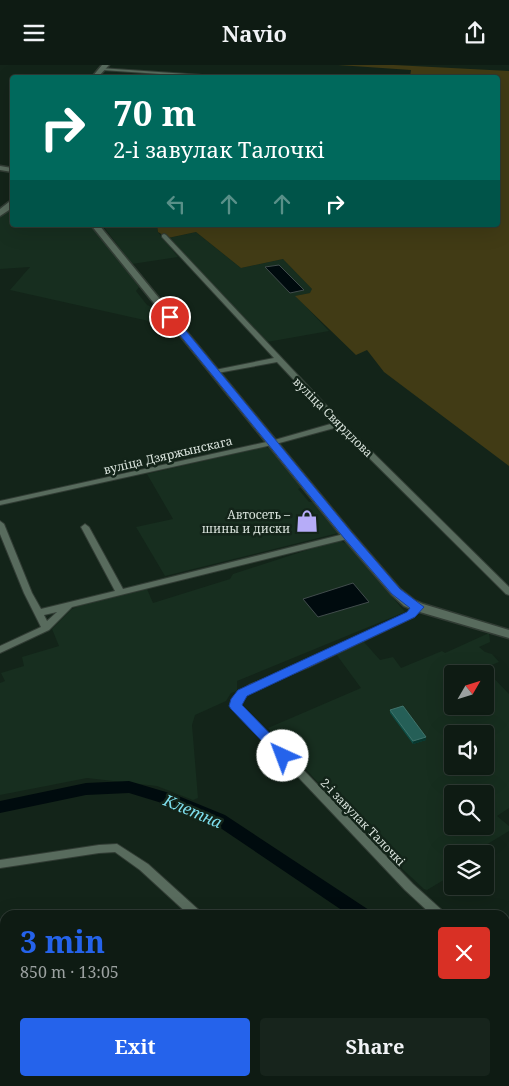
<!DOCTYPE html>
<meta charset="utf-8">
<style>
body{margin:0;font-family:"Noto Serif",serif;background:#17241c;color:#f1f3f6;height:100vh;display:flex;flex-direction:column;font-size:19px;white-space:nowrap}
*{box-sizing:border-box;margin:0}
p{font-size:16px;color:#9ba1a0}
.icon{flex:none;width:28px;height:28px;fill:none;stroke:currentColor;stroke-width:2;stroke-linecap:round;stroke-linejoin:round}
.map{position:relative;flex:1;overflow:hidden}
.side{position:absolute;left:0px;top:845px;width:510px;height:176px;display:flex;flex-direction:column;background:#0e1b13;border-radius:15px 15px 0 0;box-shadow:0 5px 20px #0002,0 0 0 1px #2e3933}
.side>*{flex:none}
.top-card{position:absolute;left:10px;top:10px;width:490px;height:152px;border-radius:5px;box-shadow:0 5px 20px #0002,0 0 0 1px #2e3933;background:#00695c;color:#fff;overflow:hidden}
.needle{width:32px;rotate:51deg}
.fabs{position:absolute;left:444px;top:600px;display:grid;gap:10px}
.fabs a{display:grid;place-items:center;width:50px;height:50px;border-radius:5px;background:#0e1b13;box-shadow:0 5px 20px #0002,0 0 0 1px #2e3933;font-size:25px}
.pin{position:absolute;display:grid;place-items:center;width:42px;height:42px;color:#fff;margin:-21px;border:2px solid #fff;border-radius:50%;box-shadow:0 1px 5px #0007}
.me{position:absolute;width:55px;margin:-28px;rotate:317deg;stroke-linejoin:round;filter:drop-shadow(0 0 4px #0008)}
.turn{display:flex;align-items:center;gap:18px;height:105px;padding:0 20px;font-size:22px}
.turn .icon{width:65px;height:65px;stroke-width:2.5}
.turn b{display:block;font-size:35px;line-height:42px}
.lanes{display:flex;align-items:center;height:48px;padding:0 20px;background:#0003;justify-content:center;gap:25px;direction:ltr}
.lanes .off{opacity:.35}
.round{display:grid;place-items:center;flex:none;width:52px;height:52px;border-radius:5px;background:#17241c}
.headline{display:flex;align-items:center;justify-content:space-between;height:85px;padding:0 20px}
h1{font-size:30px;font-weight:700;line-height:38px;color:#2563eb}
.action{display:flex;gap:10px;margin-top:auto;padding:10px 20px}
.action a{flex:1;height:58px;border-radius:5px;background:#2563eb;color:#fff;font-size:20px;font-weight:700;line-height:58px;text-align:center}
.action a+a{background:#17241c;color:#f1f3f6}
header{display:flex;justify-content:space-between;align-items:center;height:65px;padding:0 20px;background:#0e1b13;font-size:22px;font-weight:700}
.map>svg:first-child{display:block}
</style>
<header><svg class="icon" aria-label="menu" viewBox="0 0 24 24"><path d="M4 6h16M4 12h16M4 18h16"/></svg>Navio<svg class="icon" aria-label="share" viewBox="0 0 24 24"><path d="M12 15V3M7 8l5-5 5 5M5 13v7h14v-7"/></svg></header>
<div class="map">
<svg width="509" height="1021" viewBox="0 0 509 1021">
<rect width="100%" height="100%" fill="#132419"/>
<path fill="#172e1f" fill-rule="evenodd" d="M 12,143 L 12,160 L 93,160 L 139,222 L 136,226 L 147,240 L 157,244 L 171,261 L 10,225 L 30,202 L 0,204 L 0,151 Z
M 115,160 L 157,160 L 158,167 L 178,192 L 132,199 L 104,162 Z
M 196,167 L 241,203 L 283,194 L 287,198 L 313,225 L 310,228 L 296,231 L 329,266 L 267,277 L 168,173 Z
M 265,382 L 272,384 L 302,422 L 298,424 L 309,437 L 314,437 L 338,468 L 165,511 L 136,462 L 173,454 L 147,409 Z
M 338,475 L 347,479 L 405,547 L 237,616 L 237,626 L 231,628 L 226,636 L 195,650 L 192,660 L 198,733 L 193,735 L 157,721 L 87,713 L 0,730 L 0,618 L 5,616 L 1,608 L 24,601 L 22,592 L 59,581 L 52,564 L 72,544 L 79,541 L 147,524 L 153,538 L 230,514 L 233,509 Z
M 489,568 L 490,577 L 479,582 L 485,587 L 492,589 L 499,597 L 484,603 L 509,629 L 509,743 L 497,751 L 509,761 L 509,766 L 471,789 L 452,789 L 452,810 L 427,825 L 424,824 L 369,773 L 268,663 L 361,623 L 336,589 L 364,577 L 380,595 L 393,592 L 401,603 L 442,586 L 445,588 ZM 452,609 L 485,609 L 485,641 L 452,641 ZM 452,669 L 485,669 L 485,701 L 452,701 ZM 452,729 L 485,729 L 485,761 L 452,761 Z
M 0,977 L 5,978 L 5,1016 L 209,1016 L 235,1021 L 0,1021 Z"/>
<path fill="#413b15" d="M 338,0 L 394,0 L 509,6 L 509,401 L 384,307 L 367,285 L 356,290 L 295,231 L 310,228 L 312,224 L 283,194 L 241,203 L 196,167 L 168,173 L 158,167 L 157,160 L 498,160 L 498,12 L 410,12 L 411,5 Z
M 73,1016 L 158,1016 L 183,1021 L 71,1021 Z"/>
<path fill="#000b0e" stroke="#414c4c" d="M 279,200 L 304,225 L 290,228 L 265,202 Z
M 353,518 L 369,537 L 318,552 L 303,534 Z"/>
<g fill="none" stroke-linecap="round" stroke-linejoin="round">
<path fill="#000b0e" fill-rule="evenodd" d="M 129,716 L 176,730 L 225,750 L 369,845 L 372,850 L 349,850 L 213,758 L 165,739 L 129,728 L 86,730 L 0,748 L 0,736 L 86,718 Z
M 505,944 L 509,945 L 509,963 L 505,962 Z"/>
<defs>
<path id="street" d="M 100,3 L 217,11 L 219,12 L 204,12 L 102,5 L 100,4 Z
M 164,169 L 166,170 L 342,357 L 509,522 L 509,530 L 506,529 L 338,362 L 272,380 L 0,440 L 0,436 L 271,376 L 334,358 L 277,297 L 212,309 L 211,307 L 215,305 L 274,293 L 162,172 L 162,170 Z
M 0,456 L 4,459 L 32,528 L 41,544 L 115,526 L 81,462 L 85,459 L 89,462 L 123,524 L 348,468 L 352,471 L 351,473 L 72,542 L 49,565 L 0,588 L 0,581 L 41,562 L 24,528 L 0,469 ZM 57,547 L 47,556 L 44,550 Z
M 418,539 L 423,542 L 414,552 L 309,602 L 255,624 L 245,630 L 242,635 L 241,640 L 413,819 L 444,847 L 446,850 L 432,850 L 405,825 L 231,641 L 234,632 L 239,626 L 249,620 L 303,598 L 408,548 L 415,540 Z
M 117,779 L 148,799 L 201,847 L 203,850 L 189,850 L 140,805 L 115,787 L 99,788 L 0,803 L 0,795 L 99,780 Z
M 338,1016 L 350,1016 L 348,1021 L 336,1021 Z"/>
<path id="secondary" d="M 102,0 L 109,0 L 98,12 L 92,12 Z
M 0,101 L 12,103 L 12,107 L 0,105 Z
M 9,137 L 12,137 L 12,143 L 0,151 L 0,144 Z
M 91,160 L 99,160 L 352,468 L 400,524 L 414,535 L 423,539 L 509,565 L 509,573 L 413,545 L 404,541 L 392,530 L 344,474 Z
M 509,879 L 509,895 L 505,896 L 505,880 Z"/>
<path id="primary" d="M 0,942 L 5,943 L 5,959 L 0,958 Z
M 347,1016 L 388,1016 L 390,1021 L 349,1021 Z"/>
</defs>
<use href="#street" stroke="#313c34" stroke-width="2"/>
<use href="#secondary" stroke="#313c34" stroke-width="3"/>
<use href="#primary" stroke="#313c34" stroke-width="3"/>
<use href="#street" fill="#586b5d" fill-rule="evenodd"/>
<use href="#secondary" fill="#586b5d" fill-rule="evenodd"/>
<use href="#primary" fill="#779b49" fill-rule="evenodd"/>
</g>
<path fill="#0f4f47" d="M 390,645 L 426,675 L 413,679 L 390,648 Z"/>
<path fill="#08372e" d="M 426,672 L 426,675 L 413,679 L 413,676 Z"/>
<path fill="#255f57" stroke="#41746c" d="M 403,641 L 426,672 L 413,676 L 390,645 Z"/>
<path fill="#2563eb" stroke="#184099" d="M 167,250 L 173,250 L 352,468 L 400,524 L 424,542 L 415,552 L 247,631 L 242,640 L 288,687 L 290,691 L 288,694 L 279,694 L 231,644 L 229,641 L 231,634 L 238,625 L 407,547 L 410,543 L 392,529 L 344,473 L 167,254 Z"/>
<defs>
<symbol id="shop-bare" viewBox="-9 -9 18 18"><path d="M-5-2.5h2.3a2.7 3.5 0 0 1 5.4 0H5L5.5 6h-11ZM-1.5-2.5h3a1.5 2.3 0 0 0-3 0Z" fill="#b6acf8" stroke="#132419" stroke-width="2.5" paint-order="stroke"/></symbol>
</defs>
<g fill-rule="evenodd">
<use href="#shop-bare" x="291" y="440" width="32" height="32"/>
</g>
<g text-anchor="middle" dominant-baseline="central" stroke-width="5" stroke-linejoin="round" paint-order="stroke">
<g font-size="12" fill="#d9e3dc" stroke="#132419">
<text transform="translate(333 352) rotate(45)">вуліца Свярдлова</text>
<text transform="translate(168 390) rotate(-13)">вуліца Дзяржынскага</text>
<text transform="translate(363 757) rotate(46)">2-і завулак Талочкі</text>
</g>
<g font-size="12" fill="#d9e3dc" stroke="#132419" text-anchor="end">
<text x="290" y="449">Автосеть –<tspan x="290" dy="14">шины и диски</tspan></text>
</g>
<g font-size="16" font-style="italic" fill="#7edeed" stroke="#132419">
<text transform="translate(193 746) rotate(23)">Клетна</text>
</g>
</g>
</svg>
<div class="fabs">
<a><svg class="needle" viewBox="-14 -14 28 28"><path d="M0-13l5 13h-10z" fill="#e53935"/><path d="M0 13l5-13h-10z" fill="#9ba1a0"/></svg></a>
<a><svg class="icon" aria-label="sound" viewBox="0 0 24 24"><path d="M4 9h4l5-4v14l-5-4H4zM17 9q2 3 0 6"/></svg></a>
<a><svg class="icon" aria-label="search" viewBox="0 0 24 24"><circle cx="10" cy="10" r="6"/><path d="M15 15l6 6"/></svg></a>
<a><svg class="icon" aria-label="layers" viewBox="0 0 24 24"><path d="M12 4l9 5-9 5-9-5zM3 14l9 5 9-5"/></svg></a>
</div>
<div class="pin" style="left:170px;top:252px;background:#d93025"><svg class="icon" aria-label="arrive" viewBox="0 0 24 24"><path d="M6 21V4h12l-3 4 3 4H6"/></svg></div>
<svg class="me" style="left:283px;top:691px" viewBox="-20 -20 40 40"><circle r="19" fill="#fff"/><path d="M0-13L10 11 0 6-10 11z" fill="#2563eb"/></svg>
<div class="top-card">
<div class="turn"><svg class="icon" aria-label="right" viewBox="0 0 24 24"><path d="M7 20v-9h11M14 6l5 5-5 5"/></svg><div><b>70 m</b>2-і завулак Талочкі</div></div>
<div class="lanes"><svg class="icon off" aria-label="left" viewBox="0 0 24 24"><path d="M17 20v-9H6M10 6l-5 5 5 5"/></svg><svg class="icon off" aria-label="ahead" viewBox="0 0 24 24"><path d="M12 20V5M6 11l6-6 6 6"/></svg><svg class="icon off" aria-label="ahead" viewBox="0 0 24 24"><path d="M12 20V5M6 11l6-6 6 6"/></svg><svg class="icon" aria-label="right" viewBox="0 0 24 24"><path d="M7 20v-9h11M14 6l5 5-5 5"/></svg></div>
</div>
<section class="side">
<div class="headline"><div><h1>3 min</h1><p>850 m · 13:05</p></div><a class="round" style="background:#d93025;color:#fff"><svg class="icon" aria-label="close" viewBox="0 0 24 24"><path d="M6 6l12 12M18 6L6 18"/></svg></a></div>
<div class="action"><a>Exit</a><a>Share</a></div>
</section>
</div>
